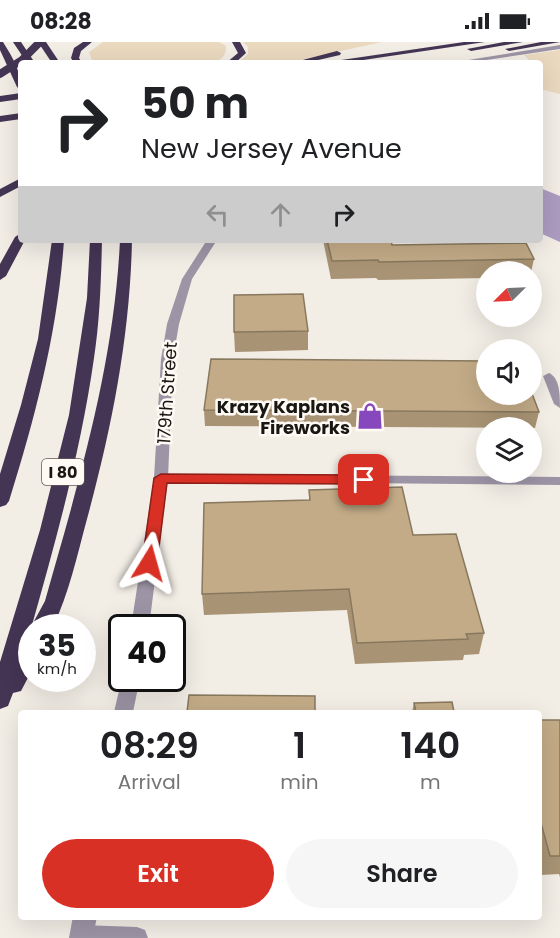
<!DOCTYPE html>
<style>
body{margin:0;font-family:Poppins,sans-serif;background:#f6f6f6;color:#202124;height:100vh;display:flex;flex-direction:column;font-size:22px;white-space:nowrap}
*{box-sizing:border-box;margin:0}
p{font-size:20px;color:#757577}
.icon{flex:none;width:33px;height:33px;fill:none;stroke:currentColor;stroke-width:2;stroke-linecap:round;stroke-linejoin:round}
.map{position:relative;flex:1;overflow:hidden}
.side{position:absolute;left:18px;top:668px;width:524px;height:210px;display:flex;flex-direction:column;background:#fff;border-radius:6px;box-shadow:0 6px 24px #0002}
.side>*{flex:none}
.hud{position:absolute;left:18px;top:18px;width:525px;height:183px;border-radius:6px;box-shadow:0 6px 24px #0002;background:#fff;color:#202124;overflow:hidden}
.needle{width:39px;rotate:246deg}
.tools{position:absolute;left:476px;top:219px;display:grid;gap:12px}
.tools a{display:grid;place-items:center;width:66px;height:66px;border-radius:50%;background:#fff;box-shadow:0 6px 24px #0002;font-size:30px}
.speed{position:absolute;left:18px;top:572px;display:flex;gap:12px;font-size:30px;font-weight:700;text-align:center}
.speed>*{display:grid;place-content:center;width:78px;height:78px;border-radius:50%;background:#fff;box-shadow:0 6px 24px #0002;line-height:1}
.speed small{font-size:15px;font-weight:400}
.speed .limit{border:3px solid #111;border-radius:9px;background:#fff;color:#111}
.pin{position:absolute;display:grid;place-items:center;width:51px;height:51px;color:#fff;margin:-26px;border-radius:12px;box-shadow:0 3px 9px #0006}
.me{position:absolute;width:66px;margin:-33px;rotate:8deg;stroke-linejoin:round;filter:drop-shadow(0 0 4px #0008)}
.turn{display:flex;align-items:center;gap:21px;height:126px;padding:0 24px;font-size:27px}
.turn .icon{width:78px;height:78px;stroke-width:2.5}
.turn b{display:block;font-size:42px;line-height:51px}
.lanes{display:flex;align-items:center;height:57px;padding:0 24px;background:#0003;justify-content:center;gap:30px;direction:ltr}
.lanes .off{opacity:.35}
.eta{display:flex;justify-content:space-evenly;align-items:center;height:102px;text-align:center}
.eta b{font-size:36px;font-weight:600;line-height:42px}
.cta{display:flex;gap:12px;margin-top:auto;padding:12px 24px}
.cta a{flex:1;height:69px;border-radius:36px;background:#d93025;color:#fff;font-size:24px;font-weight:600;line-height:69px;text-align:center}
.cta a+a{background:#f6f6f6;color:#202124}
.status{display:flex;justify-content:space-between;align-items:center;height:42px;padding:0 30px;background:#fff;direction:ltr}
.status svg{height:16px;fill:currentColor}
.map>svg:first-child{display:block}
</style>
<div class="status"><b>08:28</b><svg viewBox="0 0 49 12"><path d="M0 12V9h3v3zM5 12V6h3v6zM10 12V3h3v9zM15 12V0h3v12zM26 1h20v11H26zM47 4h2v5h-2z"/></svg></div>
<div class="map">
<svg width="560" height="896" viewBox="0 0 560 896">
<rect width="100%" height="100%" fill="#f2ede5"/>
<path fill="#ead9bf" d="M 103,0 L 219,0 L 226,4 C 227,13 221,18 213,21 L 93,21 L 89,10 Z
M 243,0 L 382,0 L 286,21 L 238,21 L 248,12 L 248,5 Z
M 560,8 L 560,52 L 540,47 L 540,21 L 532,21 L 524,13 Z"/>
<path fill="#ad9cc1" d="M 540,146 L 560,154 L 560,200 L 540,191 Z"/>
<path fill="#f2ede5" d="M 453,0 L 462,0 L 471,6 L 476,15 L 433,21 L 406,21 L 403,14 L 402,7 Z"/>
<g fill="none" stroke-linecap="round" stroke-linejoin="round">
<path fill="#9d95a6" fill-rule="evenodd" d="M 549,331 C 560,336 560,353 560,366 L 554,362 L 543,334 Z
M 161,432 L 560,435 L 560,443 L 156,439 L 154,436 Z
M 81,883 L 137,885 L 145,888 L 148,896 L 71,896 L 73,886 Z"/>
<path fill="#9d95a6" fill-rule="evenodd" d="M 560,3 L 560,7 L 466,21 L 450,21 Z
M 207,198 L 217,198 L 192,237 L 179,282 L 173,317 L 168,436 L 149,585 L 131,585 L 154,436 L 161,317 L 167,282 L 182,237 Z
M 122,636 L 140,636 L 133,670 L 114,670 Z
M 73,874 L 97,874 L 93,896 L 69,896 Z"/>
<path fill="#443554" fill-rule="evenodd" d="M 0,0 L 3,0 C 13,16 21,29 21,48 L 17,45 L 0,8 Z
M 13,0 L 21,0 L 35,21 L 27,21 Z
M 38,0 L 46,0 L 60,21 L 52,21 Z
M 83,0 L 92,0 L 81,9 L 79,16 L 82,21 L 74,21 L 71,16 L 74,6 Z
M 232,0 L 240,0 L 246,11 L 235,21 L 226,21 L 238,11 Z
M 464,0 L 485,0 L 343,21 L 321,21 Z
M 504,0 L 523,0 L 471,9 L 467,7 Z
M 541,0 L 560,0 L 509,9 L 505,7 Z
M 337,9 L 341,11 L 340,13 L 305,21 L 291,21 Z
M 21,51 L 21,57 L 0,60 L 0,54 Z
M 21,71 L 21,77 L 0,80 L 0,74 Z
M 21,136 L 21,144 L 0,155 L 0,147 Z
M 21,191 L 21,198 L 25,198 L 6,234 L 0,238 L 0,222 L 15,195 Z
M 52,198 L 64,198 C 58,288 36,373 9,459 L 6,463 L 0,465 L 0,432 L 21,363 L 38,297 Z
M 90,198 L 102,198 C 101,238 100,277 94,316 C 81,407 57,495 32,583 L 45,559 C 79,439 114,324 120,198 L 132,198 C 130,294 112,385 87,477 C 77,514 69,551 53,585 L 32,585 L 28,599 L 32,597 L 32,628 L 21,649 L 13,651 L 8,664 L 0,667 L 0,620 L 40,488 L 69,373 L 87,256 Z"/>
<path stroke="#443554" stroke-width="8" d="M 0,32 L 22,18 L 40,0"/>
</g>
<path fill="#a89374" d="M 323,198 L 391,198 L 392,203 L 534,217 L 531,230 L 486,230 L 486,236 L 378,238 L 376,236 L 331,237 Z
M 308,289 L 308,308 L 235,310 L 234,290 Z
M 204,368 L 539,370 L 535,386 L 531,386 L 205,384 Z
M 309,448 L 413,493 L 484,591 L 479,612 L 464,613 L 463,618 L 355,622 L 347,568 L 204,573 L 202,552 L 309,458 Z
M 414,661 L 454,670 L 412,670 Z
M 538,678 L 560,678 L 560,835 L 559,832 L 541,833 L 538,823 Z"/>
<path fill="#c3ab87" stroke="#88785e" stroke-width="1.5" d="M 327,198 L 391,198 L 392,203 L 526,201 L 534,217 L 379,220 L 378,218 L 332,219 Z
M 303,252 L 308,289 L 234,290 L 234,253 Z
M 211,317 L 486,319 L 486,352 L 531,352 L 531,349 L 539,370 L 204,368 Z
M 402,445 L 413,493 L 456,492 L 484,591 L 466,592 L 468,597 L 357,601 L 349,547 L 202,552 L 204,461 L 310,458 L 309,448 Z
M 189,653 L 315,654 L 315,670 L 187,670 Z
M 452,660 L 454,670 L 416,670 L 414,661 Z
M 538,678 L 560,678 L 560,814 L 550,814 L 538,770 Z"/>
<path fill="#d93025" stroke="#8d1f18" stroke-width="1.5" d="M 161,432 L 364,433 L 371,438 L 364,442 L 167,441 L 157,521 L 154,525 L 144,525 L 142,521 L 154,436 Z"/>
<defs>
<symbol id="shop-bare" viewBox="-9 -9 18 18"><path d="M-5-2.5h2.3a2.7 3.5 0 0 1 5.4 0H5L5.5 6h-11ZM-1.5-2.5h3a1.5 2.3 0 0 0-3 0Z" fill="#8848bd" stroke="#fffaf4" stroke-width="2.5" paint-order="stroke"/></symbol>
</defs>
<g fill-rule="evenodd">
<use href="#shop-bare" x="351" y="355" width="38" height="38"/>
</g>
<g text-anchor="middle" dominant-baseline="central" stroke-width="5" stroke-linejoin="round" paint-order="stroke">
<rect fill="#fffaf4" stroke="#5e5b57" stroke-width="1.5" x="42" y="417" width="42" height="26" rx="4.5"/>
<g font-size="16" font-weight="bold" fill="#191714">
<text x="63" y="430">I 80</text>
</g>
<g font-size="18" fill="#191714" stroke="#fffaf4">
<text transform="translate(167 351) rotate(-86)">179th Street</text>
</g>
<g font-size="18" font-weight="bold" fill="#191714" stroke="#fffaf4" text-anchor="end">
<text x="350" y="364">Krazy Kaplans<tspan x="350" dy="21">Fireworks</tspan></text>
</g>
</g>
</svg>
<div class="tools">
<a><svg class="needle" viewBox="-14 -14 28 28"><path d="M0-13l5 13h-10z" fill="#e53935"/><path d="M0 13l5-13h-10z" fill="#757577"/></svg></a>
<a><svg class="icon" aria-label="sound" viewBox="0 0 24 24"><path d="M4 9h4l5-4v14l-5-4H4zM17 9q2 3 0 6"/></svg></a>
<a><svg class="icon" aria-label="layers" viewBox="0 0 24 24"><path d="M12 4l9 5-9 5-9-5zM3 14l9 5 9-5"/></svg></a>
</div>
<div class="speed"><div>35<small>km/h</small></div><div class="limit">40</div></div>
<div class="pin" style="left:364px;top:438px;background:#d93025"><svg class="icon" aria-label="arrive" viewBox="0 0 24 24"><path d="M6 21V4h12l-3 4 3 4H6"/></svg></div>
<svg class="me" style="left:149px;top:521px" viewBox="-20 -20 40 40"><path d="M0-17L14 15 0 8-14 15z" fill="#d93025" stroke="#fff" stroke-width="4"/></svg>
<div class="hud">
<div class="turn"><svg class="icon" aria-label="right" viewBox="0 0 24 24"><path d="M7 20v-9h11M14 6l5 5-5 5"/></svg><div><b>50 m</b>New Jersey Avenue</div></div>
<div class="lanes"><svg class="icon off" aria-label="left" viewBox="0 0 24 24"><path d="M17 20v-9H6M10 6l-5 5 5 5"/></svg><svg class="icon off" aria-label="ahead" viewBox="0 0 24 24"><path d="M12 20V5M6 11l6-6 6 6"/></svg><svg class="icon" aria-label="right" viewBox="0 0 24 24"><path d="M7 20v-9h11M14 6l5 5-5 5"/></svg></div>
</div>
<section class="side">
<div class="eta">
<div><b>08:29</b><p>Arrival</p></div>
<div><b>1</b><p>min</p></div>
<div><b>140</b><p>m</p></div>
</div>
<div class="cta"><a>Exit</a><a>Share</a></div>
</section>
</div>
